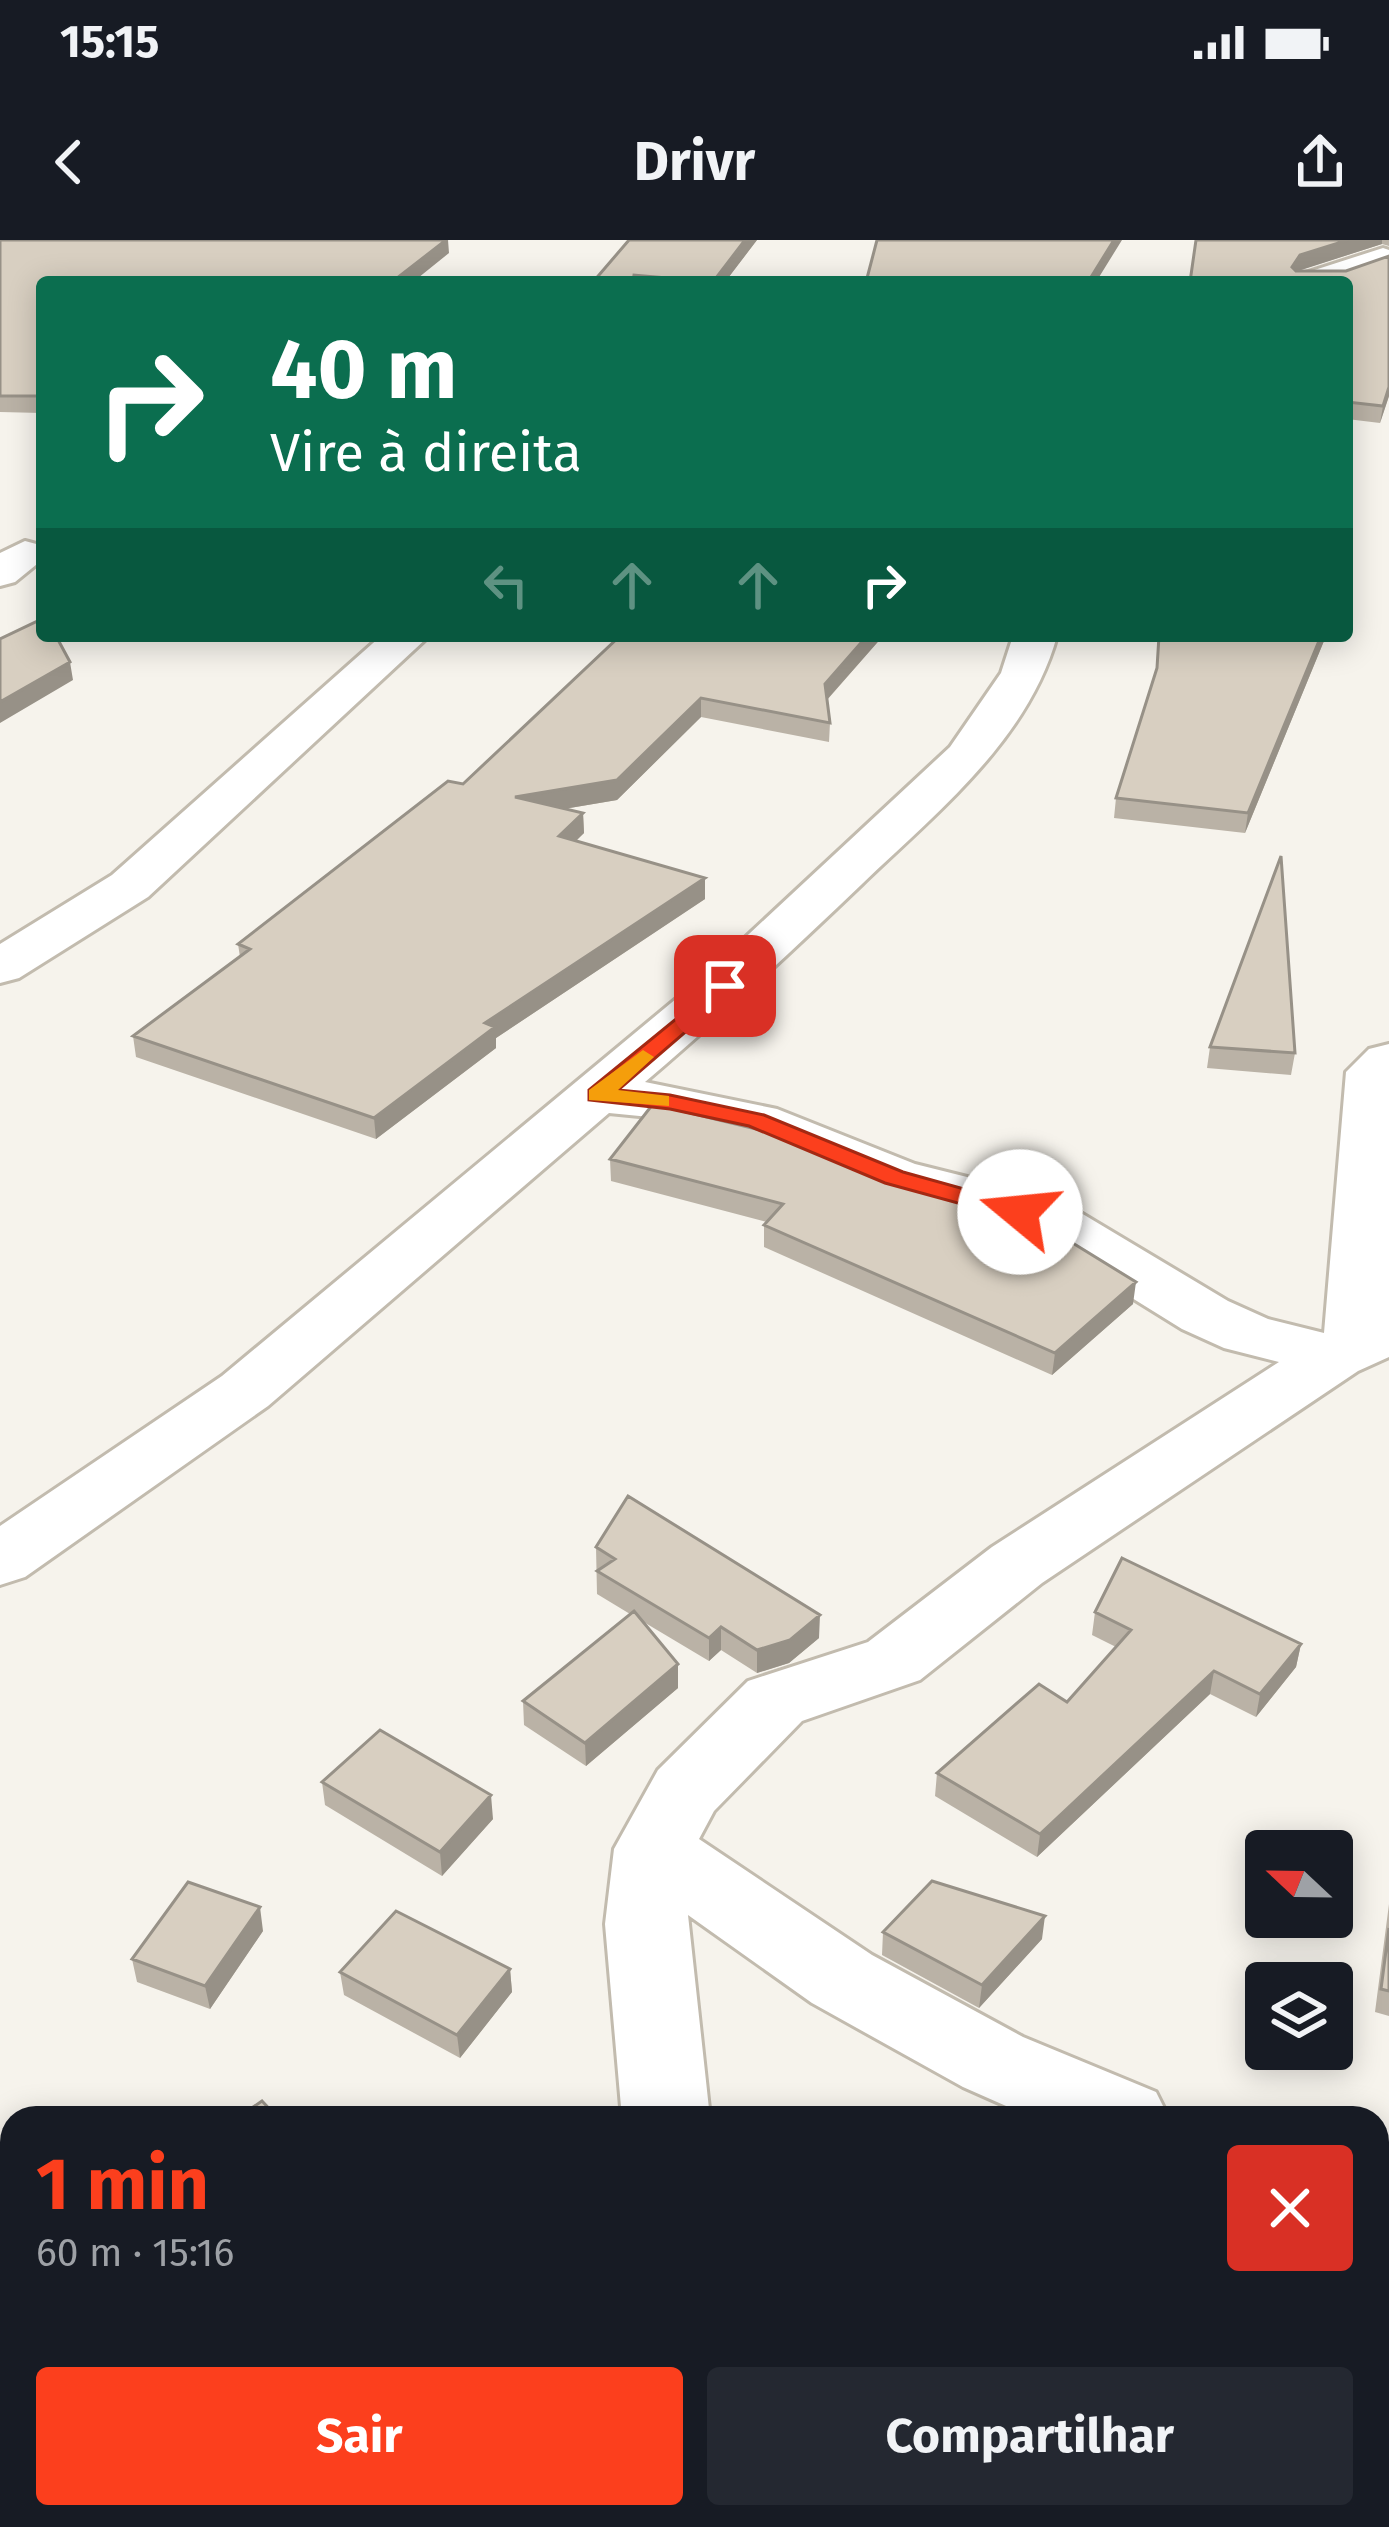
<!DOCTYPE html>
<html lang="pt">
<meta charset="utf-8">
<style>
body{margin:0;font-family:"Fira Sans",sans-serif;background:#242831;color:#f1f3f6;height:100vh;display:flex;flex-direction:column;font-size:45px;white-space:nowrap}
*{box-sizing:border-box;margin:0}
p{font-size:39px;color:#9ea1a6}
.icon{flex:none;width:66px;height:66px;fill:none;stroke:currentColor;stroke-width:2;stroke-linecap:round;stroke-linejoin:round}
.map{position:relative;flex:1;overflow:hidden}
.details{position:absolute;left:0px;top:1866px;width:1389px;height:423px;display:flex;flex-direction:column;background:#171b24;border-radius:36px 36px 0 0;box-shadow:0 6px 30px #0003}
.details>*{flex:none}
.guide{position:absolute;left:36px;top:36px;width:1317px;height:366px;border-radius:12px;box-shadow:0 6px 30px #0003;background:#0b6e4f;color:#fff;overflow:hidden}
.needle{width:78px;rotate:292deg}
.fabs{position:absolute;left:1245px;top:1590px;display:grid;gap:24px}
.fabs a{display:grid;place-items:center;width:108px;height:108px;border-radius:12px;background:#171b24;box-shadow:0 6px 30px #0003;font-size:60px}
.pin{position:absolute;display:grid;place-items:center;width:102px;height:102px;color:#fff;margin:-51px;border-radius:24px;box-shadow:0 6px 18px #0006}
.me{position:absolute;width:132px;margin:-66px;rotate:287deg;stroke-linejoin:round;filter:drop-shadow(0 0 9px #0008)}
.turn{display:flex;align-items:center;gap:42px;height:252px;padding:0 36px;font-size:54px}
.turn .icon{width:156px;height:156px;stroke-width:2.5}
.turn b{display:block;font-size:84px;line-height:102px}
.lanes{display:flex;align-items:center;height:114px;padding:0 36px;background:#0003;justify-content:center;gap:60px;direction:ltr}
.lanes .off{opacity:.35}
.round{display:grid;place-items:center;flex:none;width:126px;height:126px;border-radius:12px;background:#242831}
.summary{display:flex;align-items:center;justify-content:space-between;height:204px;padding:0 36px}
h1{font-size:72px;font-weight:700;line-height:90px;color:#fc3f1d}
.cta{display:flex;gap:24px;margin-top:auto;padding:24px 36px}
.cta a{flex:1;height:138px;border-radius:12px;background:#fc3f1d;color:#fff;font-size:48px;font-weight:700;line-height:138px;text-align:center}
.cta a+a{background:#242831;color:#f1f3f6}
.status{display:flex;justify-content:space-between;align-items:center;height:84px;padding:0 60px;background:#171b24;direction:ltr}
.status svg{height:33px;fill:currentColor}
header{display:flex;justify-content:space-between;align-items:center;height:156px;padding:0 36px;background:#171b24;font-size:54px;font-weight:700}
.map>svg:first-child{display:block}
</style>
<div class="status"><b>15:15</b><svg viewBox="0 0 49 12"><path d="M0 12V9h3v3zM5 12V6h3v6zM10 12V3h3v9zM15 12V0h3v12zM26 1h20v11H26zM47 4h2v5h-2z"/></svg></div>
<header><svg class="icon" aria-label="back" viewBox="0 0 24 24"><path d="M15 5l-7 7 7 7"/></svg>Drivr<svg class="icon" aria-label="share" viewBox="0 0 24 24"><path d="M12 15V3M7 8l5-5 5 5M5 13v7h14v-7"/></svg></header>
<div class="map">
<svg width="1389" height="2287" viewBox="0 0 1389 2287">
<rect width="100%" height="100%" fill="#f6f3ec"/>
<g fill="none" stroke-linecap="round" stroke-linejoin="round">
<defs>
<path id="minor" d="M 1383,8 L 1389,10 L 1389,27 L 1344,42 L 1294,42 L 1299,35 Z
M 25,301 L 40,305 L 42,320 L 15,342 L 0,346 L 0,313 Z
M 381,396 L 429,396 L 148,657 L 19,738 L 0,743 L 0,704 L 112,635 Z
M 1013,396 L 1057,396 C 1028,500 937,572 862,644 C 791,712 720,778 645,842 L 777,869 L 915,924 L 1003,946 L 1081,973 L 1228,1061 L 1268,1079 L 1324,1093 L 1346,832 L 1369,809 L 1389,804 L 1389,1117 L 1358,1131 L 1042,1343 L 920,1440 L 802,1481 L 714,1571 L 699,1599 L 872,1715 L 1023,1797 L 1156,1852 L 1169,1878 L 1033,1878 L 963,1847 L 812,1763 L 688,1675 L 710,1878 L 622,1878 L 605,1684 L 614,1609 L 658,1530 L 748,1441 L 868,1402 L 992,1307 L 1279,1122 L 1224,1108 L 1182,1089 L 1037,999 L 961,972 L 873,950 L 738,895 L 670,879 L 609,873 L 268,1166 L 25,1337 L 0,1345 L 0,1286 L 222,1136 L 706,734 L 950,507 L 1001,433 Z
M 1377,1944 L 1389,1948 L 1389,2030 L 1377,2026 Z
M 323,2277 L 424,2277 L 419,2287 L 318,2287 Z"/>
</defs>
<use href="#minor" stroke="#c2bbae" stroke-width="6"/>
<use href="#minor" fill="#fff" fill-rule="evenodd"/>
</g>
<path fill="#bab2a6" d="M 0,0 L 449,13 L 42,42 L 42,173 L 0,172 Z
M 629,0 L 757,0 L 725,42 L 593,42 Z
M 1196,0 L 1389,0 L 1389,6 L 1382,4 L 1297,31 L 1346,31 L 1389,16 L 1389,156 L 1380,183 L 1347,179 L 1347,42 L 1190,42 Z
M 620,396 L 883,396 L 827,460 L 830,483 L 829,502 L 701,477 L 617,560 L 564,569 L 583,573 L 584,593 L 576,601 L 705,638 L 705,659 L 496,798 L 496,808 L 376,899 L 136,817 L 133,796 L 240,717 L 238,704 L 463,544 Z
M 1158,396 L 1326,396 L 1245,593 L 1114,578 L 1116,558 L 1156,432 Z
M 1210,807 L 1295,813 L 1291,835 L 1207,828 Z
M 610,919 L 872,932 L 1133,1064 L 1052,1135 L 764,1007 L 764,985 L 767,982 L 611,941 Z
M 596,1307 L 819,1398 L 789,1423 L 757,1433 L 721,1410 L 709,1421 L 642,1381 L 678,1448 L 586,1526 L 524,1485 L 523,1461 L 630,1374 L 597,1354 Z
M 1095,1372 L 1301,1404 L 1296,1427 L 1256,1477 L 1210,1454 L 1037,1617 L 935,1556 L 937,1533 L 1067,1462 L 1116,1407 L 1092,1395 Z
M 322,1542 L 493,1579 L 442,1636 L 325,1565 Z
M 1389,1664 L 1389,1776 L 1375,1772 Z
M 263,1691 L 210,1769 L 137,1742 L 132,1719 Z
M 883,1692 L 1042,1699 L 979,1768 L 882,1715 Z
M 510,1729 L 512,1752 L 460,1818 L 344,1755 L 340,1732 Z"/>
<path fill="#979187" d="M 446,0 L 448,0 L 449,13 L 413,42 L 392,42 Z
M 745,0 L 757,0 L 725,42 L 713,42 Z
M 1114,0 L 1122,0 L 1096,42 L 1088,42 Z
M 1348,0 L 1382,0 L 1382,4 L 1298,31 L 1290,42 L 1292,27 L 1300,15 Z
M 1389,147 L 1389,156 L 1380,183 L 1383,166 Z
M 867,396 L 883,396 L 824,463 L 825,444 Z
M 1321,396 L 1326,396 L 1245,593 L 1248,573 Z
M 70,422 L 73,440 L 0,483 L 0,462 Z
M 701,458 L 701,477 L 617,560 L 516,577 L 515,557 Z
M 583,573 L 584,593 L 560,616 L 559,596 Z
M 705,638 L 705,659 L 496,798 L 496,808 L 376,899 L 374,878 L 485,783 Z
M 1136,1042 L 1133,1064 L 1052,1135 L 1055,1113 Z
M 820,1375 L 819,1398 L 789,1423 L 757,1433 L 757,1410 Z
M 721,1387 L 721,1410 L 709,1421 L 709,1398 Z
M 1301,1404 L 1296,1427 L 1256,1477 L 1260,1454 Z
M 678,1424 L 678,1448 L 586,1526 L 585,1503 Z
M 1214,1431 L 1210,1454 L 1037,1617 L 1040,1594 Z
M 491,1555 L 493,1579 L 442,1636 L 440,1612 Z
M 260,1667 L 263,1691 L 210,1769 L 205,1746 Z
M 1045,1676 L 1042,1699 L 979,1768 L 982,1745 Z
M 510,1729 L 512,1752 L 460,1818 L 457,1795 Z
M 78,2277 L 84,2277 L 87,2287 L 68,2287 Z"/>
<path fill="#d8cfc1" stroke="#979187" stroke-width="3" d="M 0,0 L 446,0 L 392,42 L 42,42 L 42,156 L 0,156 Z
M 629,0 L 745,0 L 713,42 L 634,35 L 633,42 L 593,42 Z
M 877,0 L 1114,0 L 1088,42 L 866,42 Z
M 1196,0 L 1348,0 L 1300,15 L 1292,27 L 1296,31 L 1346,31 L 1389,16 L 1389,147 L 1383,166 L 1347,162 L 1347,42 L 1190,42 Z
M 42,379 L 42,396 L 56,396 L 70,422 L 0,462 L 0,399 Z
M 620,396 L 867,396 L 825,444 L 830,483 L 701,458 L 617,540 L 515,557 L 583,573 L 559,596 L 705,638 L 485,783 L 495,787 L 374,878 L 133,796 L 250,709 L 238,704 L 448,541 L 463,544 Z
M 1159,396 L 1321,396 L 1248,573 L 1116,558 L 1157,428 Z
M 1281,616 L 1295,813 L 1210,807 Z
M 653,864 L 777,894 L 872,932 L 961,954 L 1037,981 L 1136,1042 L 1055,1113 L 764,985 L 783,964 L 610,919 Z
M 628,1256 L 820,1375 L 790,1400 L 757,1410 L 721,1387 L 709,1398 L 597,1331 L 615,1319 L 596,1307 Z
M 1122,1318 L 1301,1404 L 1260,1454 L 1214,1431 L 1040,1594 L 937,1533 L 1039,1444 L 1067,1462 L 1131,1390 L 1095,1372 Z
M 634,1371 L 678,1424 L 585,1503 L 523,1461 Z
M 380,1490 L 491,1555 L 440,1612 L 322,1542 Z
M 932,1641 L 1045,1676 L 982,1745 L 883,1692 Z
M 188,1642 L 260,1667 L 205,1746 L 132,1719 Z
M 396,1671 L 510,1729 L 457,1795 L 340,1732 Z
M 1389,1688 L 1389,1751 L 1381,1749 Z
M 262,1861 L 278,1878 L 237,1878 Z
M 0,2204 L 12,2213 L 12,2277 L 78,2277 L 68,2287 L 0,2287 Z
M 732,2277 L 839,2277 L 852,2287 L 729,2287 L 725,2284 Z"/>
<path fill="#fc3f1d" stroke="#a42913" stroke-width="3" d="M 725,739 L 733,741 L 733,751 L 618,850 L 670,855 L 764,875 L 903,932 L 1029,967 L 1033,972 L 1029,978 L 1020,980 L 885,943 L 749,886 L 670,869 L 589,860 L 589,850 Z"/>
<path fill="#f59e0b" d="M 643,810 L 654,817 L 618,850 L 669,856 L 669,866 L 589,860 L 589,850 Z"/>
</svg>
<div class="fabs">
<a><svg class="needle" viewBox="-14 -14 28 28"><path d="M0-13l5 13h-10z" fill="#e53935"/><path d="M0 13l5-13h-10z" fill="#9ea1a6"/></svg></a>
<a><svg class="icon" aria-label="layers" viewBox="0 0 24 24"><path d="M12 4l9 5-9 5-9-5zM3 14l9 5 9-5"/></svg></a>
</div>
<div class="pin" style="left:725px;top:746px;background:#d93025"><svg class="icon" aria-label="arrive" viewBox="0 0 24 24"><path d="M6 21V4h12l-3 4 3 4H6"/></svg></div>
<svg class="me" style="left:1020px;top:972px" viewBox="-20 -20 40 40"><circle r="19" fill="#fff"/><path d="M0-13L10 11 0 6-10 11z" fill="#fc3f1d"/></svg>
<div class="guide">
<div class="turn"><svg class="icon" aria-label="right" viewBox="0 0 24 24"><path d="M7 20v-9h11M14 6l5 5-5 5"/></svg><div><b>40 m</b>Vire à direita</div></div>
<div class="lanes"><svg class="icon off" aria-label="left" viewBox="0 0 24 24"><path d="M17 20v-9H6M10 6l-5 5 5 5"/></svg><svg class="icon off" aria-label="ahead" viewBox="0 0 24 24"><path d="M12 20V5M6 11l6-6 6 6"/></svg><svg class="icon off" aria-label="ahead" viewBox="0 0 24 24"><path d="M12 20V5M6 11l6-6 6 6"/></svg><svg class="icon" aria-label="right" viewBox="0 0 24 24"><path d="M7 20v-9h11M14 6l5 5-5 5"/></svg></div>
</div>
<section class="details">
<div class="summary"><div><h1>1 min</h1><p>60 m · 15:16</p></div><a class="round" style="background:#d93025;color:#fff"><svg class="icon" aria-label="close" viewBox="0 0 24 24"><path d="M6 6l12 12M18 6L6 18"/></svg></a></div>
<div class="cta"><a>Sair</a><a>Compartilhar</a></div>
</section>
</div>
